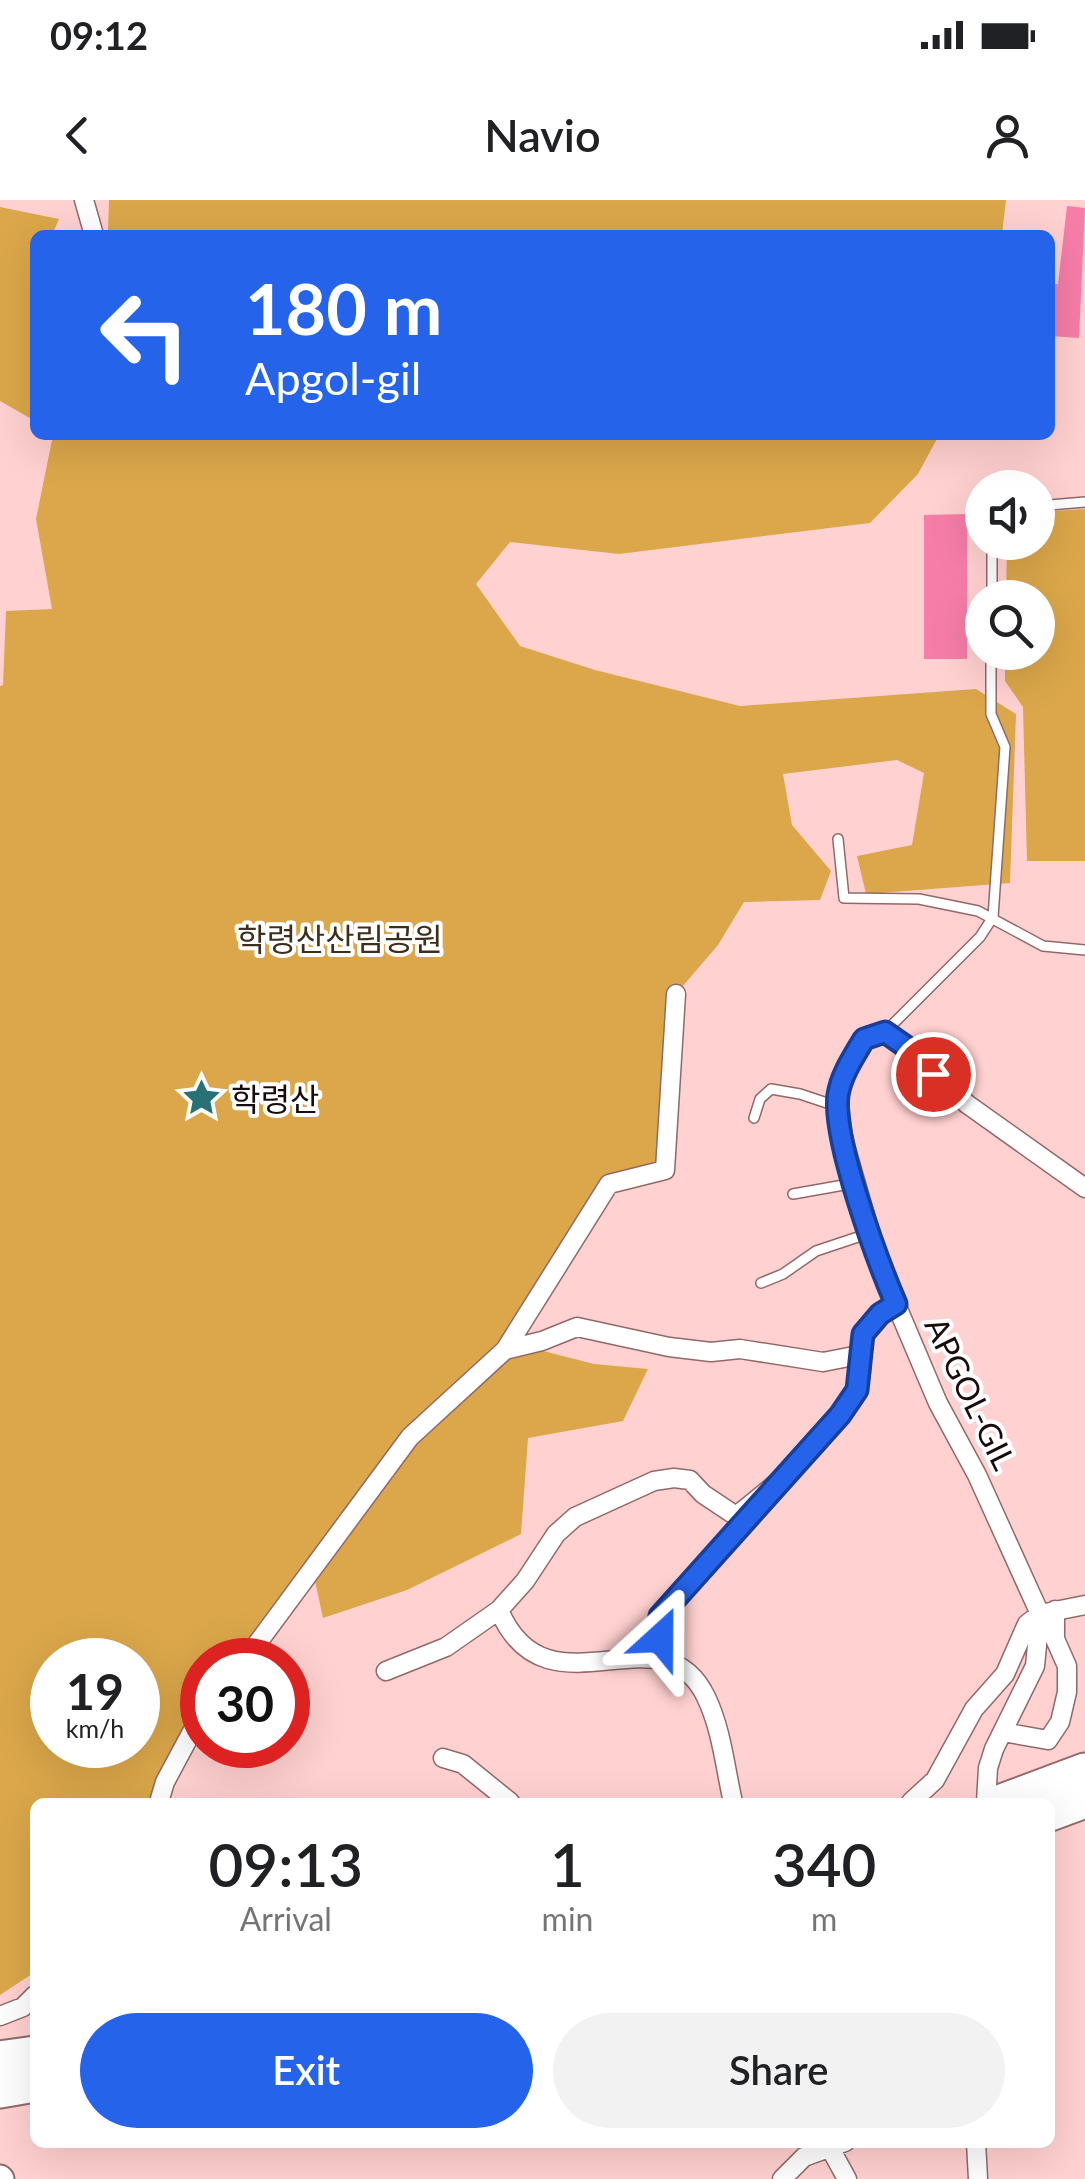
<!DOCTYPE html>
<meta charset="utf-8">
<style>
body{margin:0;font-family:Lato,"Noto Sans KR",sans-serif;background:#f2f2f2;color:#202124;height:100vh;display:flex;flex-direction:column;font-size:38px;white-space:nowrap}
*{box-sizing:border-box;margin:0}
p{font-size:32px;color:#757577}
.icon{flex:none;width:55px;height:55px;fill:none;stroke:currentColor;stroke-width:2;stroke-linecap:round;stroke-linejoin:round}
.map{position:relative;flex:1;overflow:hidden}
.details{position:absolute;left:30px;top:1598px;width:1025px;height:350px;display:flex;flex-direction:column;background:#fff;border-radius:15px;box-shadow:0 10px 40px #0002}
.details>*{flex:none}
.banner{position:absolute;left:30px;top:30px;width:1025px;height:210px;border-radius:15px;box-shadow:0 10px 40px #0002;background:#2563eb;color:#fff;overflow:hidden}
.controls{position:absolute;left:965px;top:270px;display:grid;gap:20px}
.controls a{display:grid;place-items:center;width:90px;height:90px;border-radius:50%;background:#fff;box-shadow:0 10px 40px #0002;font-size:50px}
.speed{position:absolute;left:30px;top:1438px;display:flex;gap:20px;font-size:50px;font-weight:700;text-align:center}
.speed>*{display:grid;place-content:center;width:130px;height:130px;border-radius:50%;background:#fff;box-shadow:0 10px 40px #0002;line-height:1}
.speed small{font-size:25px;font-weight:400}
.speed .limit{border:15px solid #d22;background:#fff;color:#111}
.pin{position:absolute;display:grid;place-items:center;width:85px;height:85px;color:#fff;margin:-42px;border:5px solid #fff;border-radius:50%;box-shadow:0 2px 10px #0007}
.me{position:absolute;width:110px;margin:-55px;rotate:24deg;stroke-linejoin:round;filter:drop-shadow(0 0 8px #0008)}
.turn{display:flex;align-items:center;gap:35px;height:210px;padding:0 50px;font-size:45px}
.turn .icon{width:130px;height:130px;stroke-width:2.5}
.turn b{display:block;font-size:70px;line-height:85px}
.eta{display:flex;justify-content:space-evenly;align-items:center;height:170px;text-align:center}
.eta b{font-size:60px;font-weight:600;line-height:70px}
.action{display:flex;gap:20px;margin-top:auto;padding:20px 50px}
.action a{flex:1;height:115px;border-radius:60px;background:#2563eb;color:#fff;font-size:40px;font-weight:600;line-height:115px;text-align:center}
.action a+a{background:#f2f2f2;color:#202124}
.status{display:flex;justify-content:space-between;align-items:center;height:70px;padding:0 50px;background:#fff;direction:ltr}
.status svg{height:28px;fill:currentColor}
header{display:flex;justify-content:space-between;align-items:center;height:130px;padding:0 50px;background:#fff;font-size:45px;font-weight:600}
.map>svg:first-child{display:block}
</style>
<div class="status"><b>09:12</b><svg viewBox="0 0 49 12"><path d="M0 12V9h3v3zM5 12V6h3v6zM10 12V3h3v9zM15 12V0h3v12zM26 1h20v11H26zM47 4h2v5h-2z"/></svg></div>
<header><svg class="icon" aria-label="back" viewBox="0 0 24 24"><path d="M15 5l-7 7 7 7"/></svg>Navio<svg class="icon" aria-label="person" viewBox="0 0 24 24"><circle cx="12" cy="8" r="4"/><path d="M4 21q1-7 8-7t8 7"/></svg></header>
<div class="map">
<svg width="1085" height="1979" viewBox="0 0 1085 1979">
<rect width="100%" height="100%" fill="#ffd1d0"/>
<path fill="#dba74a" fill-rule="evenodd" d="M 109,0 L 1006,0 L 1002,35 L 117,35 L 108,30 Z
M 0,7 L 59,19 L 52,35 L 35,35 L 35,221 L 0,201 Z
M 53,235 L 939,235 L 918,274 L 870,323 L 619,354 L 510,342 L 476,384 L 520,446 L 595,470 L 740,506 L 976,489 L 1016,514 L 1010,683 L 866,694 L 857,656 L 912,645 L 924,573 L 897,560 L 783,574 L 792,625 L 831,671 L 820,700 L 744,702 L 718,745 L 676,794 L 665,970 L 609,984 L 516,1144 L 594,1164 L 648,1169 L 623,1221 L 528,1238 L 521,1334 L 407,1390 L 323,1418 L 315,1381 L 290,1403 L 245,1460 L 202,1460 L 202,1513 L 159,1602 L 35,1602 L 35,1772 L 0,1795 L 0,486 L 3,485 L 6,411 L 52,409 L 36,319 ZM 52,1460 L 138,1460 L 138,1545 L 52,1545 Z
M 1085,309 L 1085,661 L 1027,661 L 1023,507 L 1005,481 L 1005,453 L 1038,452 L 1038,398 L 1006,397 L 1007,343 L 1038,342 L 1040,312 Z"/>
<path fill="#f67da8" d="M 1067,6 L 1085,8 L 1079,138 L 1050,136 L 1050,84 L 1058,84 Z
M 967,314 L 967,459 L 924,459 L 924,315 Z"/>
<g fill="none" stroke-linecap="round" stroke-linejoin="round">
<defs>
<path id="lane" d="M 1038,306 L 1085,302
M 992,398 L 992,342
M 838,639 L 844,698 L 919,699 L 978,711 L 1043,746 L 1085,750
M 885,832 L 980,737 L 993,717 L 1005,547 L 991,514 L 991,452
M 754,918 L 760,899 L 771,889 L 800,894 L 839,907
M 793,994 L 855,983
M 761,1083 L 783,1074 L 816,1051 L 870,1033"/>
<path id="street" d="M 84,0 L 94,35
M 505,1150 L 542,1141 L 577,1127 L 669,1147 L 711,1152 L 740,1149 L 823,1162 L 859,1155
M 660,1459 L 660,1416 L 750,1314
M 245,1460 L 410,1237 L 505,1150 L 609,984 L 665,970 L 676,794
M 386,1471 L 446,1447 L 499,1410
M 1003,1532 L 1048,1540 L 1060,1522 L 1067,1492 L 1067,1466 L 1055,1439 L 1055,1410
M 443,1558 L 463,1564 L 510,1602
M 159,1602 L 165,1582 L 202,1513
M 733,1602 C 725,1568 722,1530 706,1497 C 662,1404 547,1523 499,1410 L 525,1381 L 556,1334 L 575,1317 L 654,1281 L 674,1278 L 690,1280 L 703,1294 L 736,1316 C 781,1281 823,1245 853,1195 C 875,1159 839,1136 896,1105
M 911,1602 L 935,1580 L 974,1509 L 1005,1474 L 1027,1424 L 1040,1414 L 1085,1405
M 986,1602 L 988,1568 L 994,1549 L 1035,1466 L 1040,1414 L 977,1275 L 938,1203 L 879,1064 L 843,939 L 838,897 L 849,864 L 864,839 L 885,832 L 905,846 L 967,904 L 1085,988
M 0,1816 L 23,1807 L 35,1795
M 976,1942 L 978,1979
M 830,1948 L 847,1979
M 782,1979 L 804,1957 L 845,1942"/>
<path id="secondary" d="M 0,1978 L 1,1979"/>
<path id="highway" d="M 1002,1602 L 1085,1571
M 1050,1613 L 1085,1600
M 0,1859 L 35,1854
M 0,1890 L 35,1884"/>
</defs>
<use href="#lane" stroke="#916969" stroke-width="12"/>
<use href="#street" stroke="#916969" stroke-width="21"/>
<use href="#secondary" stroke="#916969" stroke-width="29"/>
<use href="#highway" stroke="#916969" stroke-width="39"/>
<use href="#lane" stroke="#fff" stroke-width="9"/>
<use href="#street" stroke="#fff" stroke-width="18"/>
<use href="#secondary" stroke="#fff" stroke-width="25"/>
<use href="#highway" stroke="#fff" stroke-width="35"/>
</g>
<g fill="none" stroke-linecap="round" stroke-linejoin="round">
<defs>
<path id="route" d="M 660,1438 L 660,1416 L 840,1215 L 857,1190 L 863,1134 L 880,1114 L 896,1104 C 878,1062 832,939 838,895 C 841,875 854,856 864,839 L 885,832 L 905,846 L 933,874"/>
</defs>
<use href="#route" stroke="#184099" stroke-width="25"/>
<use href="#route" stroke="#2563eb" stroke-width="18"/>
</g>
<defs>
<symbol id="sight-bare" viewBox="-9 -9 18 18"><path d="M0-6L1.8-2.2L6-1.7L2.9 1.2L3.7 5.4L0 3.3L-3.7 5.4L-2.9 1.2L-6-1.7L-1.8-2.2Z" fill="#287276" stroke="#fff" stroke-width="2.5" paint-order="stroke"/></symbol>
</defs>
<g fill-rule="evenodd">
<use href="#sight-bare" x="174" y="870" width="55" height="55"/>
</g>
<g text-anchor="middle" dominant-baseline="central" stroke-width="8" stroke-linejoin="round" paint-order="stroke">
<g font-size="32" fill="#3c2f1b" stroke="#fff">
<text x="340" y="738">학령산산림공원</text>
</g>
<g font-size="32" fill="#190a0b" stroke="#fff" text-anchor="start">
<text x="231" y="898">학령산</text>
</g>
<g font-size="32" fill="#190a0b" stroke="#fff">
<text transform="translate(971 1193) rotate(64)">APGOL-GIL</text>
</g>
</g>
</svg>
<div class="controls">
<a><svg class="icon" aria-label="sound" viewBox="0 0 24 24"><path d="M4 9h4l5-4v14l-5-4H4zM17 9q2 3 0 6"/></svg></a>
<a><svg class="icon" aria-label="search" viewBox="0 0 24 24"><circle cx="10" cy="10" r="6"/><path d="M15 15l6 6"/></svg></a>
</div>
<div class="speed"><div>19<small>km/h</small></div><div class="limit">30</div></div>
<div class="pin" style="left:933px;top:874px;background:#d93025"><svg class="icon" aria-label="arrive" viewBox="0 0 24 24"><path d="M6 21V4h12l-3 4 3 4H6"/></svg></div>
<svg class="me" style="left:660px;top:1438px" viewBox="-20 -20 40 40"><path d="M0-17L14 15 0 8-14 15z" fill="#2563eb" stroke="#fff" stroke-width="4"/></svg>
<div class="banner">
<div class="turn"><svg class="icon" aria-label="left" viewBox="0 0 24 24"><path d="M17 20v-9H6M10 6l-5 5 5 5"/></svg><div><b>180 m</b>Apgol-gil</div></div>
</div>
<section class="details">
<div class="eta">
<div><b>09:13</b><p>Arrival</p></div>
<div><b>1</b><p>min</p></div>
<div><b>340</b><p>m</p></div>
</div>
<div class="action"><a>Exit</a><a>Share</a></div>
</section>
</div>
